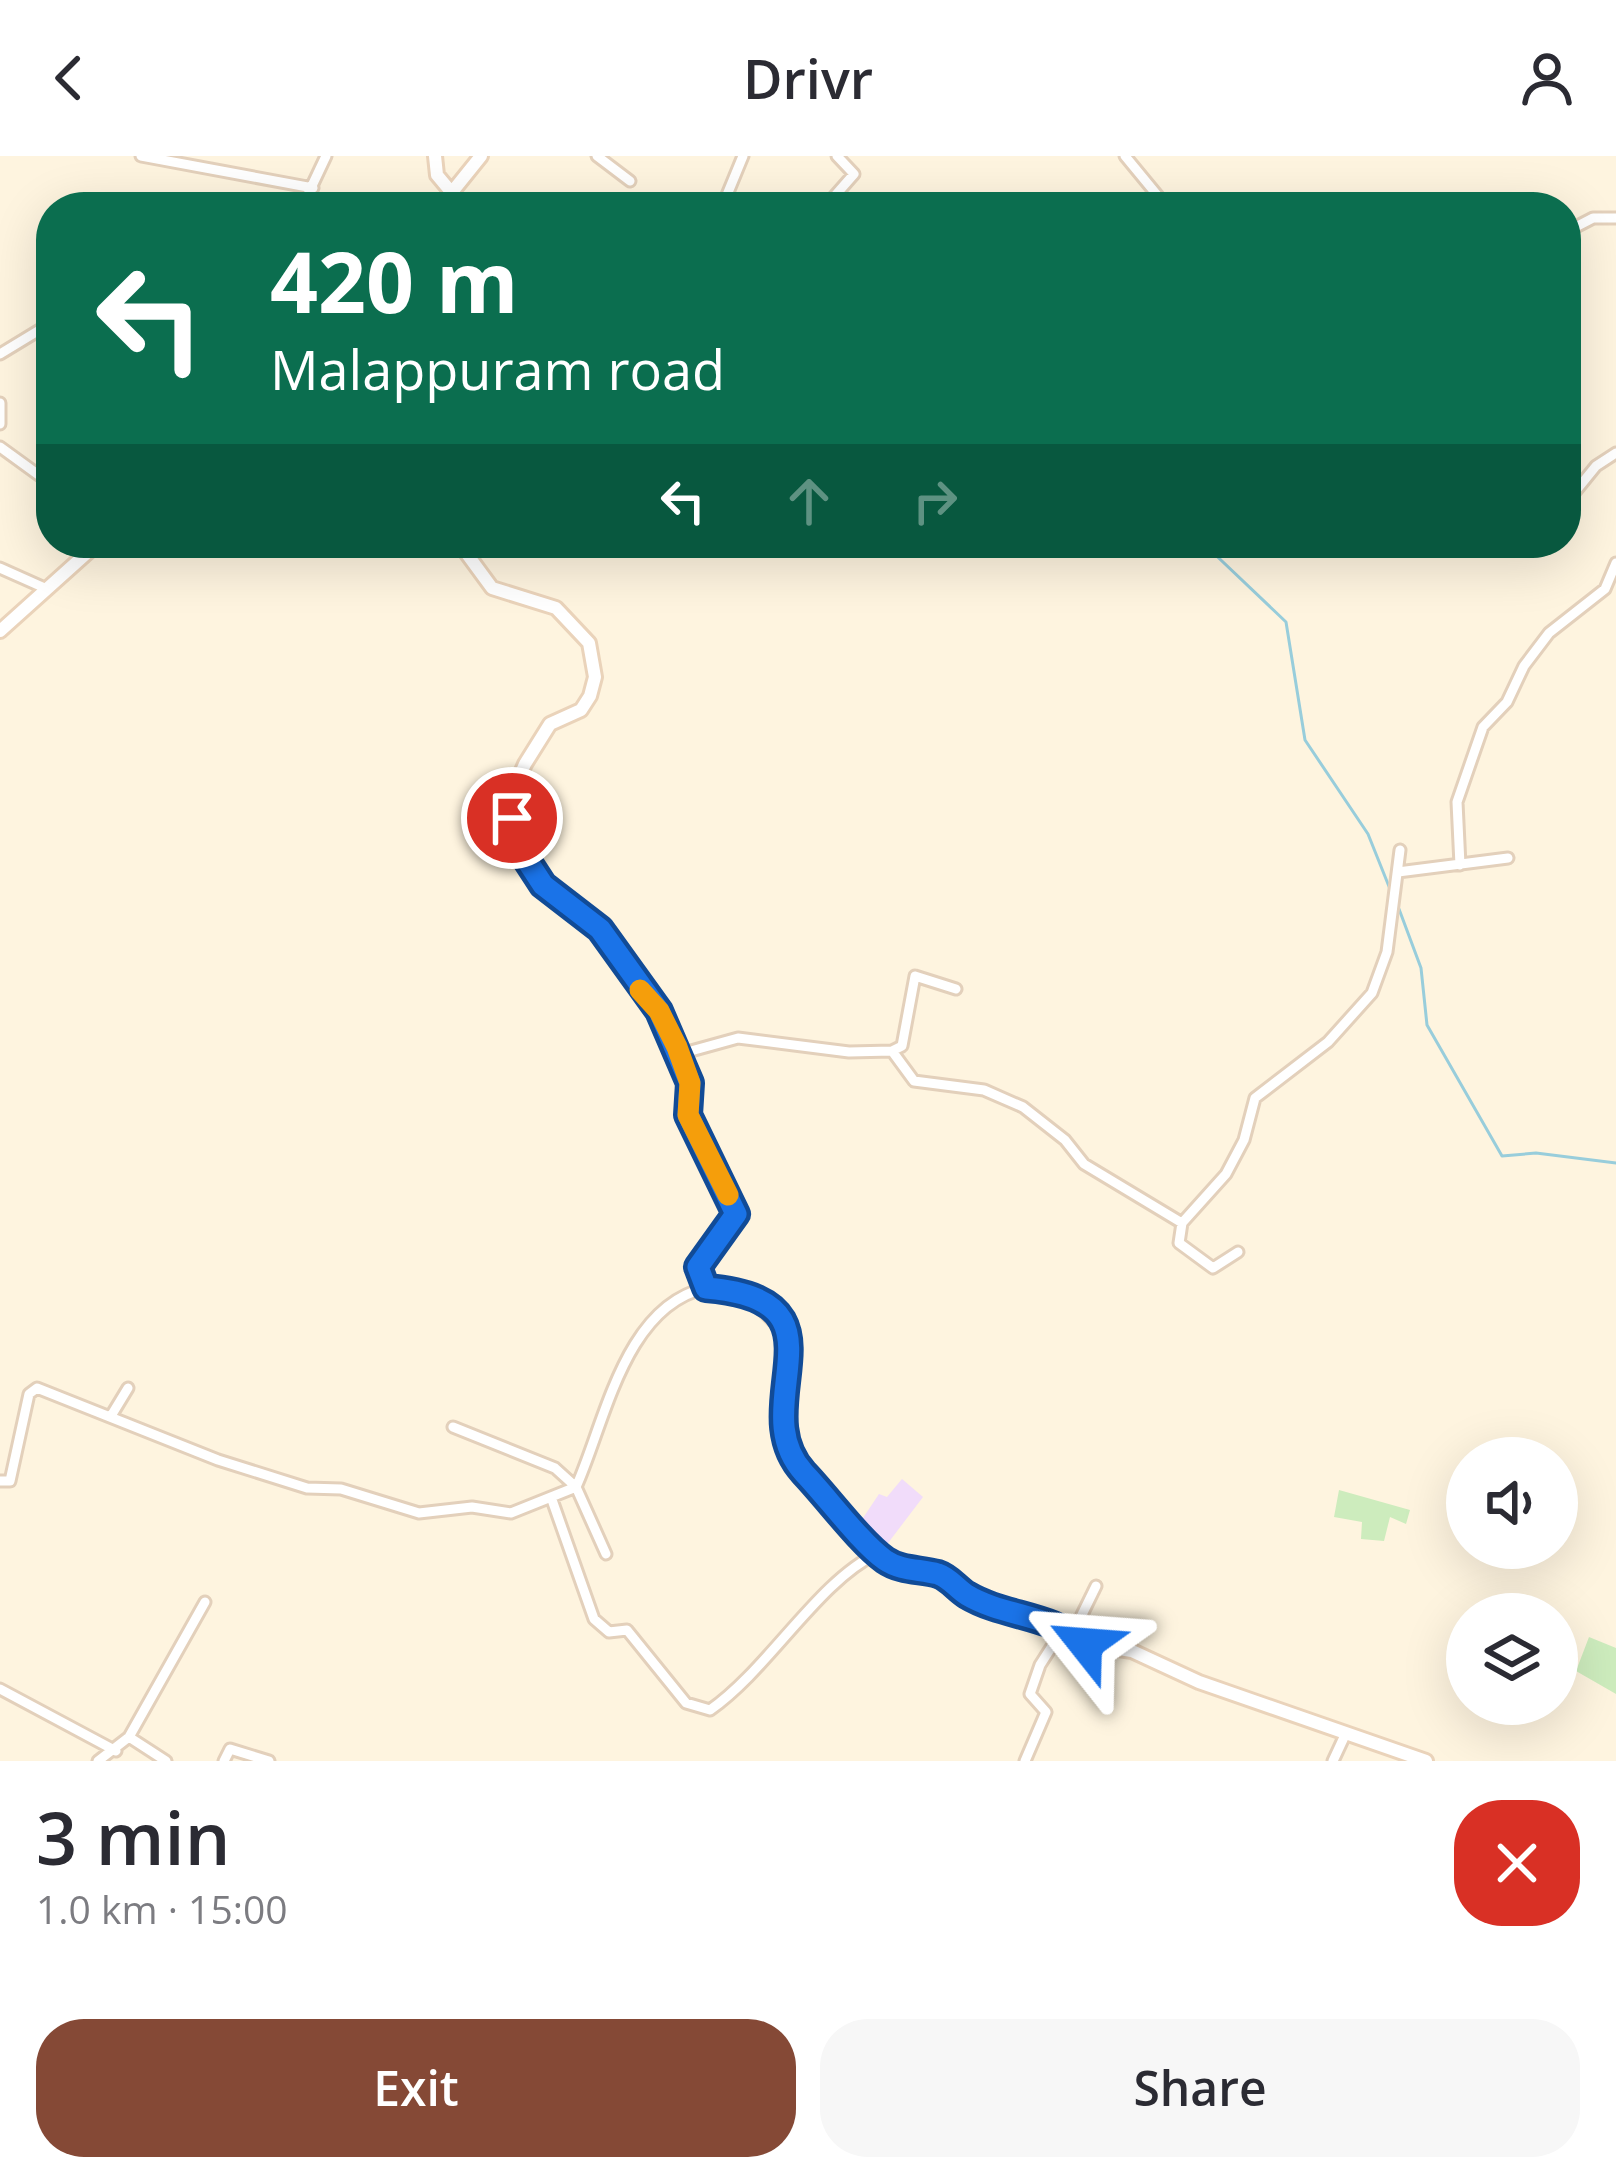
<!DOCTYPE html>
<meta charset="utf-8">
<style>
body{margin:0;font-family:"Open Sans",sans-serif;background:#f7f7f7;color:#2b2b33;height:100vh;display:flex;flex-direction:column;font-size:45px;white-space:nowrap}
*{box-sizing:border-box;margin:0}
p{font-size:39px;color:#7c7c81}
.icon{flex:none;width:66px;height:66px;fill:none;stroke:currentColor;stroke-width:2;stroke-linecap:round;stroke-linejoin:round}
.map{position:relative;height:1605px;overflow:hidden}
.drawer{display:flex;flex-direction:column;background:#fff;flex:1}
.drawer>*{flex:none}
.banner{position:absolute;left:36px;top:36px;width:1545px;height:366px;border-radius:48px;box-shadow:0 12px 48px #0002;background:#0b6e4f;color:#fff;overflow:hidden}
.tools{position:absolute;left:1446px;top:1281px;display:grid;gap:24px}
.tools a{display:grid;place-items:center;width:132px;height:132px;border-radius:50%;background:#fff;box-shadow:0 12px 48px #0002;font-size:60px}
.pin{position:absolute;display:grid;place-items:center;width:102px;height:102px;color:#fff;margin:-51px;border:6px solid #fff;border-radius:50%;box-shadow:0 3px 12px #0007}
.me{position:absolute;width:132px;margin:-66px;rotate:298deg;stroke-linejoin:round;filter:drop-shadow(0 0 9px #0008)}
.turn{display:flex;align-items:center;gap:42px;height:252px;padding:0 36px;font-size:54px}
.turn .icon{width:156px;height:156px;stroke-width:2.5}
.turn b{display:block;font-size:84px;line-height:102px}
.lanes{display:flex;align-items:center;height:114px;padding:0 36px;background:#0003;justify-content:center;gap:60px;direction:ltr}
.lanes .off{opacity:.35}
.round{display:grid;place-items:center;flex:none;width:126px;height:126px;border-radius:48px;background:#f7f7f7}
.headline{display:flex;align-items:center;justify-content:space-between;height:204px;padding:0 36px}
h1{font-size:72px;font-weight:600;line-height:90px}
.action{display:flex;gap:24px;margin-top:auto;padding:24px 36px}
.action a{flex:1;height:138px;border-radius:48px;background:#854936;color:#fff;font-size:48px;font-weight:600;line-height:138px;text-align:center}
.action a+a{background:#f7f7f7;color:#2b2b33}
header{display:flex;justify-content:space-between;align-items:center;height:156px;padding:0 36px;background:#fff;font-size:54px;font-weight:600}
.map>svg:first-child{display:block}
</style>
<header><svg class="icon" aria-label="back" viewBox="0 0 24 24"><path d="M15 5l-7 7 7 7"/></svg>Drivr<svg class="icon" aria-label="person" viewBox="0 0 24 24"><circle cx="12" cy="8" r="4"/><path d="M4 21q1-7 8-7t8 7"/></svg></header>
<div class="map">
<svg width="1616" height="1605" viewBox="0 0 1616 1605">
<rect width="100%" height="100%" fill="#fef4df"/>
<path fill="#f1dcfa" d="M 902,1323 L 923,1341 L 885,1391 L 859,1368 L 879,1338 L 887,1341 Z"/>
<path fill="#cdecbd" d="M 1339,1334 L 1410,1354 L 1406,1368 L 1390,1361 L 1384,1385 L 1361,1383 L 1362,1366 L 1334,1361 Z
M 1589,1481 L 1616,1492 L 1616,1538 L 1576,1515 Z"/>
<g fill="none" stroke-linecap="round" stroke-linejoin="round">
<path stroke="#98cddb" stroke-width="3" d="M 1203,387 L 1286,466 L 1305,584 L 1368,678 L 1390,733
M 1399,753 L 1421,812 L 1427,869 L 1502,1000 L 1536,997 L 1616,1007"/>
<defs>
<path id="street" d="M 141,0 L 313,32
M 597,0 L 630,25
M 1125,0 L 1167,51
M 302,51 L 326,0
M 722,51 L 743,0
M 825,51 L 854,18 L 837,0
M 1566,76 L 1593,62 L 1616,62
M 0,198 L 51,167
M 0,247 L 0,268
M 0,291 L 51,328
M 1570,342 L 1596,310 L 1616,297
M 0,412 L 47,433
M 1460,709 L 1457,646 L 1483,571 L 1507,546 L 1524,510 L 1549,477 L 1605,433 L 1616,407
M 1398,716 L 1508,702
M 892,895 L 902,890 L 915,820 L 956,833
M 680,898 L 738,882 L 849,896 L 892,895 L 914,925 L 984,934 L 1023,951 L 1065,984 L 1084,1008 L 1182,1067 L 1226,1018 L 1244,984 L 1255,942 L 1328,886 L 1372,837 L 1387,796 L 1400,694
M 1182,1067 L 1179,1087 L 1213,1112 L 1238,1096
M 111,1260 L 128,1232
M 0,1325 L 10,1325 L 29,1238 L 37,1232 L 218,1304 L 307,1332 L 341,1333 L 419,1357 L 472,1351 L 511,1357 L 576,1331 L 555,1312 L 453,1271
M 551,1341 L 594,1463 L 609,1476 L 627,1474 L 686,1547 L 710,1554 C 769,1513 818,1425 878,1397
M 606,1398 L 576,1331 C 605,1267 624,1150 706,1132
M 1073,1477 L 1096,1430
M 0,1533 L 116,1595
M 129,1581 L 166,1605
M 98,1605 L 129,1581 L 205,1446
M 224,1605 L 230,1593 L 269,1605
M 1025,1605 L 1046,1556 L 1030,1538 L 1040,1509 L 1063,1473
M 1333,1605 L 1346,1577"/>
<path id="secondary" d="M 435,0 L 437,19 L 452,37
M 440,51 L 481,0
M 459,387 L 492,432 L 556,452 L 589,487 L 595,521 L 590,540 L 581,554 L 550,568 L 525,608 L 516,629 L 513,683 L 543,729 L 600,773 L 659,855 L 690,927 L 687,959 L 737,1058 L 698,1110 L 706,1132 L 751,1141 L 791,1181 L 792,1205 L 781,1255 L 792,1301 L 887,1406 L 945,1420 L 969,1440 L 1047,1465 L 1085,1488 L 1132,1495 L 1199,1526 L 1426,1605
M 0,475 L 98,387"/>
</defs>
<use href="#street" stroke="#e3d0bb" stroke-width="15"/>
<use href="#secondary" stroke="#ead3ba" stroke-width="18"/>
<use href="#street" stroke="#fff" stroke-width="9"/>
<use href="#secondary" stroke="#fff" stroke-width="12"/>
</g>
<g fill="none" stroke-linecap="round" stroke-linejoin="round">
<defs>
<path id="route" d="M 512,662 L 513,683 L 543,729 L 600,773 L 659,855 L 690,927 L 688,959 L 736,1058 L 698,1111 L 706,1132 C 858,1144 741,1249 804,1317 C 827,1341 860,1386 885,1404 C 901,1415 920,1413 938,1418 C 950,1422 956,1432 967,1439 C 1004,1461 1051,1458 1085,1488"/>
</defs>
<use href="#route" stroke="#114b97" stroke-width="30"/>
<use href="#route" stroke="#1a73e8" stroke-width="21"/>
<path stroke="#f59e0b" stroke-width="21" d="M 640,834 L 659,855 L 677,891 L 690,927 L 688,959 L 728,1039"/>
</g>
</svg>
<div class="tools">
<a><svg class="icon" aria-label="sound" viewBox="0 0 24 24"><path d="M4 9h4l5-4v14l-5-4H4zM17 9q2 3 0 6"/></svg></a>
<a><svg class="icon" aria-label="layers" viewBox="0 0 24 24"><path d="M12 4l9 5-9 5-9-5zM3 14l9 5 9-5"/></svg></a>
</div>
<div class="pin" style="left:512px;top:662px;background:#d93025"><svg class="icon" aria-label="arrive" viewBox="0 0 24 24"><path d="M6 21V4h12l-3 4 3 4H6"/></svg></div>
<svg class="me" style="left:1085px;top:1488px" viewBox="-20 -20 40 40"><path d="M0-17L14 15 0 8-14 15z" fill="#1a73e8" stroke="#fff" stroke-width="4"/></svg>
<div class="banner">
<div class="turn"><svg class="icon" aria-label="left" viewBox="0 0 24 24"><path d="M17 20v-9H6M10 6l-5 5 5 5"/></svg><div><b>420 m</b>Malappuram road</div></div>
<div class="lanes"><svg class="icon" aria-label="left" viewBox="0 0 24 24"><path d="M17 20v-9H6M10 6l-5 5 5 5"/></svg><svg class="icon off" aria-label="ahead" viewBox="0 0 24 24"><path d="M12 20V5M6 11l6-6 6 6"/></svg><svg class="icon off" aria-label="right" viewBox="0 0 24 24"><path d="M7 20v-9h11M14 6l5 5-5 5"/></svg></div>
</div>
</div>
<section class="drawer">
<div class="headline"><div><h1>3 min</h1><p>1.0 km · 15:00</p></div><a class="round" style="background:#d93025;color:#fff"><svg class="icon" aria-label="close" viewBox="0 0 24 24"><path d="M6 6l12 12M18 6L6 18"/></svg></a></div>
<div class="action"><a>Exit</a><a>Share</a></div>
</section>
